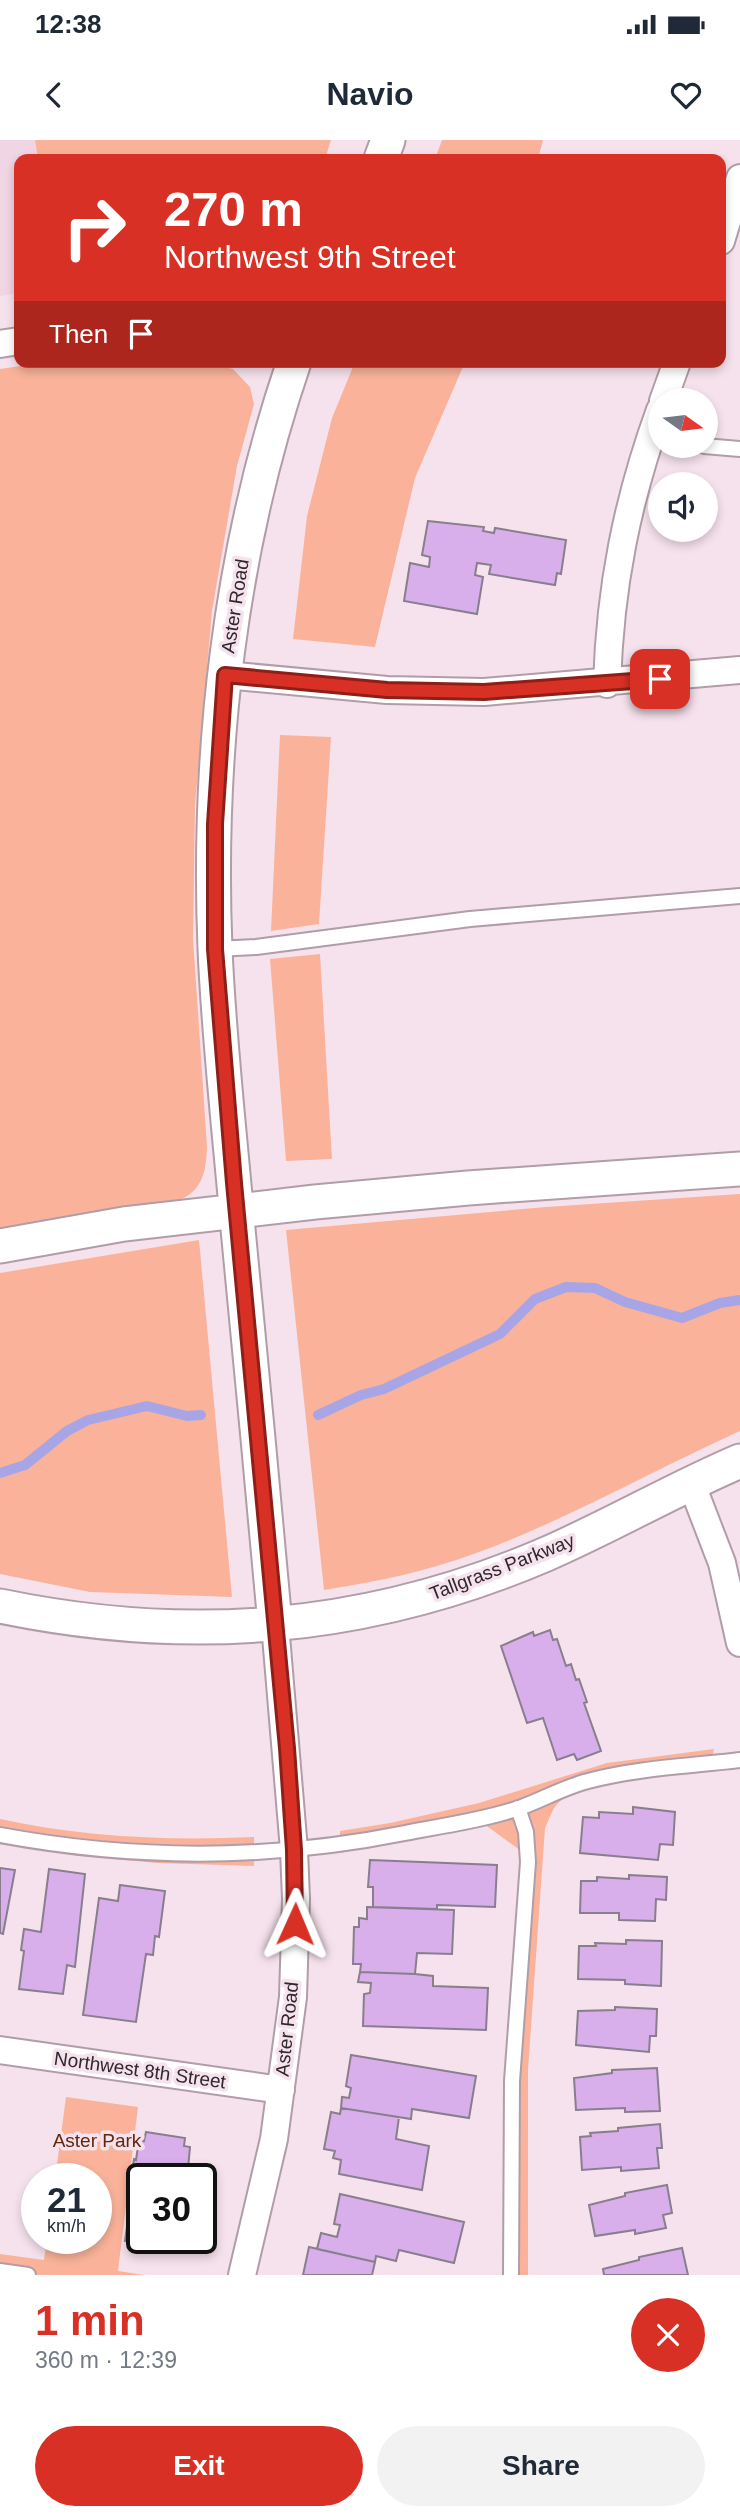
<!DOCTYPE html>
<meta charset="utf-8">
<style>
body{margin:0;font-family:Helvetica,sans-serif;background:#f2f2f3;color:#1f2937;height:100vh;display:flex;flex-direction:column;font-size:26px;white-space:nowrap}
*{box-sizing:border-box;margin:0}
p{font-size:23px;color:#747a83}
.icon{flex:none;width:38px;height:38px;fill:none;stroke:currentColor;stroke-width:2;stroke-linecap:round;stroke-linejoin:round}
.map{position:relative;height:2135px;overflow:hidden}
.sheet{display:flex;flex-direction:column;background:#fff;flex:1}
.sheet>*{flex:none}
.guide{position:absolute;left:14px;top:14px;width:712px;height:214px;border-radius:14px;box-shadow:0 4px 10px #0003;background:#d93025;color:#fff;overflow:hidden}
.needle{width:46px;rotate:104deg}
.controls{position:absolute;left:648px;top:248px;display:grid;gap:14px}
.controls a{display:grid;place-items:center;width:70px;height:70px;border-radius:50%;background:#fff;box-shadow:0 4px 10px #0003;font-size:35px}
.speed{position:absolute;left:21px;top:2023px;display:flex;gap:14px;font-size:35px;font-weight:700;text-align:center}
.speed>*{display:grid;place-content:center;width:91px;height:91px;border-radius:50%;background:#fff;box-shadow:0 4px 10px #0003;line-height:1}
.speed small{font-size:18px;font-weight:400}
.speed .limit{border:4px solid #111;border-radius:10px;background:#fff;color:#111}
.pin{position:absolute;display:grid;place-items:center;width:60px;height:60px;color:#fff;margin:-30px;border-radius:14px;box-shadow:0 4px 10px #0006}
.me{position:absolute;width:77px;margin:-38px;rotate:1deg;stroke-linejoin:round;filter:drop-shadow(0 0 5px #0008)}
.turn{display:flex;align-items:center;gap:24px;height:147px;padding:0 35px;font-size:32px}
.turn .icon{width:91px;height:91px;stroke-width:2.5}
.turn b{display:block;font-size:49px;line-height:60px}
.then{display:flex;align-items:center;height:66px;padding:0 35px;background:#0003;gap:14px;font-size:26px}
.round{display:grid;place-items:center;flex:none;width:74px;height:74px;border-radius:37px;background:#f2f2f3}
.head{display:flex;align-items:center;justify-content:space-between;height:119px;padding:0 35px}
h1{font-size:42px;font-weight:700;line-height:52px;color:#d93025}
.cta{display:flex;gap:14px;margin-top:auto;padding:14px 35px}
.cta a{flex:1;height:80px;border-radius:42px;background:#d93025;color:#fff;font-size:28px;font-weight:700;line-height:80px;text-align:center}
.cta a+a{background:#f2f2f3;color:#1f2937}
.status{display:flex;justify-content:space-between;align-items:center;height:49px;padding:0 35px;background:#fff;direction:ltr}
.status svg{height:19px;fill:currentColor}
header{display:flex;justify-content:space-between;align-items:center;height:91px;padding:0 35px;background:#fff;font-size:32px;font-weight:700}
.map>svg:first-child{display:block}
</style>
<div class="status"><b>12:38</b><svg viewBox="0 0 49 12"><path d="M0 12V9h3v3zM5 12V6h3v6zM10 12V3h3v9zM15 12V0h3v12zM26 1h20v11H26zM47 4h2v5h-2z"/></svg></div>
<header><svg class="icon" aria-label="back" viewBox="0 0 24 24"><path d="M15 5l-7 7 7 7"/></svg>Navio<svg class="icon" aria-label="heart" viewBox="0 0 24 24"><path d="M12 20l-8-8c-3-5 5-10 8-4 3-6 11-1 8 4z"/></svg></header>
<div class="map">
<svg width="740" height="2135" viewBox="0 0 740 2135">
<rect width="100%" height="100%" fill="#f6e2ed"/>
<path fill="#f0d5e4" d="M 0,0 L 35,0 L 38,19 L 19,19 L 19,153 L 0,156 Z"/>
<path fill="#fab39a" d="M 35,0 L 331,0 L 325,19 L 38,19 Z
M 442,0 L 543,0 L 538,19 L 435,19 Z
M 48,222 L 202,222 L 233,229 L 250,247 L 254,264 L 237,326 L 212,471 L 195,666 L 193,798 L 207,1007 C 206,1032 203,1050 178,1061 L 0,1092 L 0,229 Z
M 355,222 L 465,222 L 415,338 L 375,507 L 293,499 L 307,376 L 332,278 Z
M 280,595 L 331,597 L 319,784 L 271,791 Z
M 320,814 L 332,1019 L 286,1021 L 270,819 Z
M 740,1054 L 740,1291 C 653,1330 569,1379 479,1412 C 429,1431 376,1442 324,1450 L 286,1090 L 546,1067 Z
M 199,1100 L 232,1457 L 90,1452 L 0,1434 L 0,1133 Z
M 714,1609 L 709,1631 C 675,1635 580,1641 558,1663 C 552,1669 549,1680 545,1688 L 528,1930 L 528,2135 L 506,2135 L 505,1956 L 521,1711 L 484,1684 L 340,1713 L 340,1691 L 390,1683 L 479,1663 L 607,1623 Z
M 0,1679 C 83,1697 169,1701 254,1697 L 254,1726 L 157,1723 L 73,1715 L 0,1703 Z
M 66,1957 L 138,1967 L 118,2131 L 144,2135 L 0,2135 L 0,2114 L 44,2120 L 47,2098 L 96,2098 L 96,2039 L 55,2039 Z"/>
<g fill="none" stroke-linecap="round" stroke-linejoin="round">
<path stroke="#a8a5e6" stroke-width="10" d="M 318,1275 L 361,1255 L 384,1249 L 500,1194 L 535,1159 L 566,1147 L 595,1148 L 625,1162 L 682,1178 L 720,1163 L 740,1160
M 0,1333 L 25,1325 L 67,1291 L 88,1280 L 147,1266 L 187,1276 L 201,1275"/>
</g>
<path fill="#d8afeb" stroke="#887e8d" stroke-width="2" d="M 428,381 L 484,387 L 483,391 L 494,393 L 495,388 L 566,400 L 561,434 L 557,433 L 555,445 L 489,434 L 491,425 L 477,423 L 475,435 L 483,437 L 477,474 L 404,461 L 410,423 L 429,427 L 430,417 L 422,415 Z
M 550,1490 L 553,1500 L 557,1499 L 566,1526 L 571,1524 L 576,1540 L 579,1539 L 587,1562 L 584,1563 L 601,1611 L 577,1620 L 574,1614 L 557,1620 L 543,1578 L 527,1583 L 501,1506 L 533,1492 L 534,1496 Z
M 633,1667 L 675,1672 L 673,1705 L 660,1704 L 658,1720 L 580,1713 L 583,1677 L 599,1678 L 599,1672 L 633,1674 Z
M 370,1720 L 497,1725 L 495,1767 L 437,1765 L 437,1769 L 373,1767 L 373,1747 L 368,1747 Z
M 0,1728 L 15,1730 L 3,1794 L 0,1793 Z
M 49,1729 L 85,1734 L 75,1827 L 67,1825 L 63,1854 L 19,1849 L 24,1811 L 21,1810 L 24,1789 L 41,1792 Z
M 629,1735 L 667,1737 L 666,1760 L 656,1759 L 655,1781 L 619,1780 L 619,1773 L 580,1773 L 581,1741 L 597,1741 L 597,1737 L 629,1739 Z
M 120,1745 L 165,1751 L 159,1797 L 155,1796 L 153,1815 L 146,1814 L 136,1882 L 83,1875 L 99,1758 L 118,1761 Z
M 367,1767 L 454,1770 L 452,1814 L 417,1813 L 415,1834 L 360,1832 L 361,1824 L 353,1824 L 354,1787 L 359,1787 L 359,1778 L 367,1779 Z
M 626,1800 L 662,1801 L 661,1846 L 625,1844 L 625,1840 L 578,1839 L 579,1806 L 596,1806 L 595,1803 L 626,1804 Z
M 360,1832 L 415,1834 L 433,1836 L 433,1846 L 488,1848 L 486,1890 L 363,1886 L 364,1854 L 370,1853 L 371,1843 L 358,1842 Z
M 615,1867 L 657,1869 L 656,1896 L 650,1896 L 649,1912 L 576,1905 L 578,1871 L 615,1870 Z
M 351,1915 L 476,1936 L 469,1978 L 412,1969 L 411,1979 L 341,1968 L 342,1957 L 349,1958 L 351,1948 L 346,1946 Z
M 657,1928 L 660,1971 L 625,1972 L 625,1968 L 576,1970 L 574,1938 L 612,1933 L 612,1930 Z
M 341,1968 L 399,1977 L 396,1999 L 429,2006 L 422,2050 L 339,2034 L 341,2020 L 333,2018 L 335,2011 L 324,2009 L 331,1972 L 340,1974 Z
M 660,1984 L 662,2008 L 657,2008 L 659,2028 L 621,2031 L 621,2027 L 582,2030 L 580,1997 L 591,1996 L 590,1993 L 618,1991 L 618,1988 Z
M 146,1992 L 185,1998 L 184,2006 L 190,2007 L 187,2039 L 142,2039 L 142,2098 L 167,2098 L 165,2106 L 125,2101 L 134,2040 L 131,2039 L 134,2019 L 136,2020 L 139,2000 L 144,2001 Z
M 667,2045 L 672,2073 L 663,2075 L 666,2088 L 635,2094 L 635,2090 L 595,2096 L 589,2065 L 625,2056 L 625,2053 Z
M 340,2054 L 464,2082 L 454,2123 L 399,2110 L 396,2121 L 376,2116 L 375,2122 L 317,2109 L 321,2093 L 337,2097 L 340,2085 L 334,2084 Z
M 309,2107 L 375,2122 L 372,2135 L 303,2135 Z
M 682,2108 L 688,2135 L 604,2135 L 603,2129 L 639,2120 L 639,2117 Z"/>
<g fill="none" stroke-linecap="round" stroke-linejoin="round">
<defs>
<path id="service" d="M 704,306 L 740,309
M 215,809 L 256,807 L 470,779 L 740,756
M 0,1695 C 134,1720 271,1720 405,1693 C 441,1686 484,1680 519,1668 C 542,1660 564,1647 588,1641 C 637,1628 690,1626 740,1620
M 0,2131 L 28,2135
M 511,2135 L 512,1941 L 528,1722 L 526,1692 L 518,1668"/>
<path id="minor" d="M 721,101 L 740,38
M 0,204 L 19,201
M 663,261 L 677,222
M 225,535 L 387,550 L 484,552 L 740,530
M 607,544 C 610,447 627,361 660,270
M 692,1345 L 722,1423 L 740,1503
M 0,1910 L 281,1950
M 242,2135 L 274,1999 L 293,1857 L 296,1759 L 294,1710 L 275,1484"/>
<path id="tertiary" d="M 381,19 L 388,0
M 0,1106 L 124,1084 L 315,1062 L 468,1048 L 740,1029
M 0,1466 C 189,1505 366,1491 544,1415 C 611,1386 674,1349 740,1321
M 275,1484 C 263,1352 251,1221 238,1089 C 230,996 219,902 215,809 C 207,611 230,409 294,222"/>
</defs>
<use href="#service" stroke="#b09da8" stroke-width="18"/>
<use href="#minor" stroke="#b09da8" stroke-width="30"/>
<use href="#tertiary" stroke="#b09da8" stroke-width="37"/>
<use href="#service" stroke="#fff" stroke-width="14"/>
<use href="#minor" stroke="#fff" stroke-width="26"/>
<use href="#tertiary" stroke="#fff" stroke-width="33"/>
</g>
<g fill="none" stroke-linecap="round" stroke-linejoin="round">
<defs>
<path id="route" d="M 295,1784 L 294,1710 L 287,1608 L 234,1043 L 215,809 L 215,684 L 225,535 L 387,550 L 484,552 L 660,539"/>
</defs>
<use href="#route" stroke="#8d1f18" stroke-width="18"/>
<use href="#route" stroke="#d93025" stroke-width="12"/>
</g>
<g text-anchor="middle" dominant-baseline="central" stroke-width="7" stroke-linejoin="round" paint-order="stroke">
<g font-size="19" fill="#2e272b" stroke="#f6e2ed">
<text transform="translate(235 466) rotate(-81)">Aster Road</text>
<text transform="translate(502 1427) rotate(-21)">Tallgrass Parkway</text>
<text transform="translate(287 1889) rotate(-84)">Aster Road</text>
<text transform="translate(140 1930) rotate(8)">Northwest 8th Street</text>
</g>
<g font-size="19" fill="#65250b" stroke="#f6e2ed">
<text x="97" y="2000">Aster Park</text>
</g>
</g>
</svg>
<div class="controls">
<a><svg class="needle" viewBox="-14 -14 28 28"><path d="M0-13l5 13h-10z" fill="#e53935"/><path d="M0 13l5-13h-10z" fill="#747a83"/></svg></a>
<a><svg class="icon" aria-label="sound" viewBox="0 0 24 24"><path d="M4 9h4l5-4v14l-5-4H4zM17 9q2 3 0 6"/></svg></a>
</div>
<div class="speed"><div>21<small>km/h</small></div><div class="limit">30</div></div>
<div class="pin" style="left:660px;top:539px;background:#d93025"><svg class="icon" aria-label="arrive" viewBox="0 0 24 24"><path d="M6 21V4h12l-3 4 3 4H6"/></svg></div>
<svg class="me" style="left:295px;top:1784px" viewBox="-20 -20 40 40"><path d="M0-17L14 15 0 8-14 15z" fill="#d93025" stroke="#fff" stroke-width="4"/></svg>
<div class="guide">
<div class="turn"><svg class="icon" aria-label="right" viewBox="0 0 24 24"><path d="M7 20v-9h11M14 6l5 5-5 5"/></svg><div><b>270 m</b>Northwest 9th Street</div></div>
<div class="then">Then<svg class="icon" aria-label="arrive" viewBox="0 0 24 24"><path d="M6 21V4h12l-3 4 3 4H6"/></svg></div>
</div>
</div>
<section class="sheet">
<div class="head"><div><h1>1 min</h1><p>360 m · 12:39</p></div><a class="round" style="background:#d93025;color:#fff"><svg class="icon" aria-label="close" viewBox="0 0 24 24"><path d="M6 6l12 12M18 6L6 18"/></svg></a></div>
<div class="cta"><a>Exit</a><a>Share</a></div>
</section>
